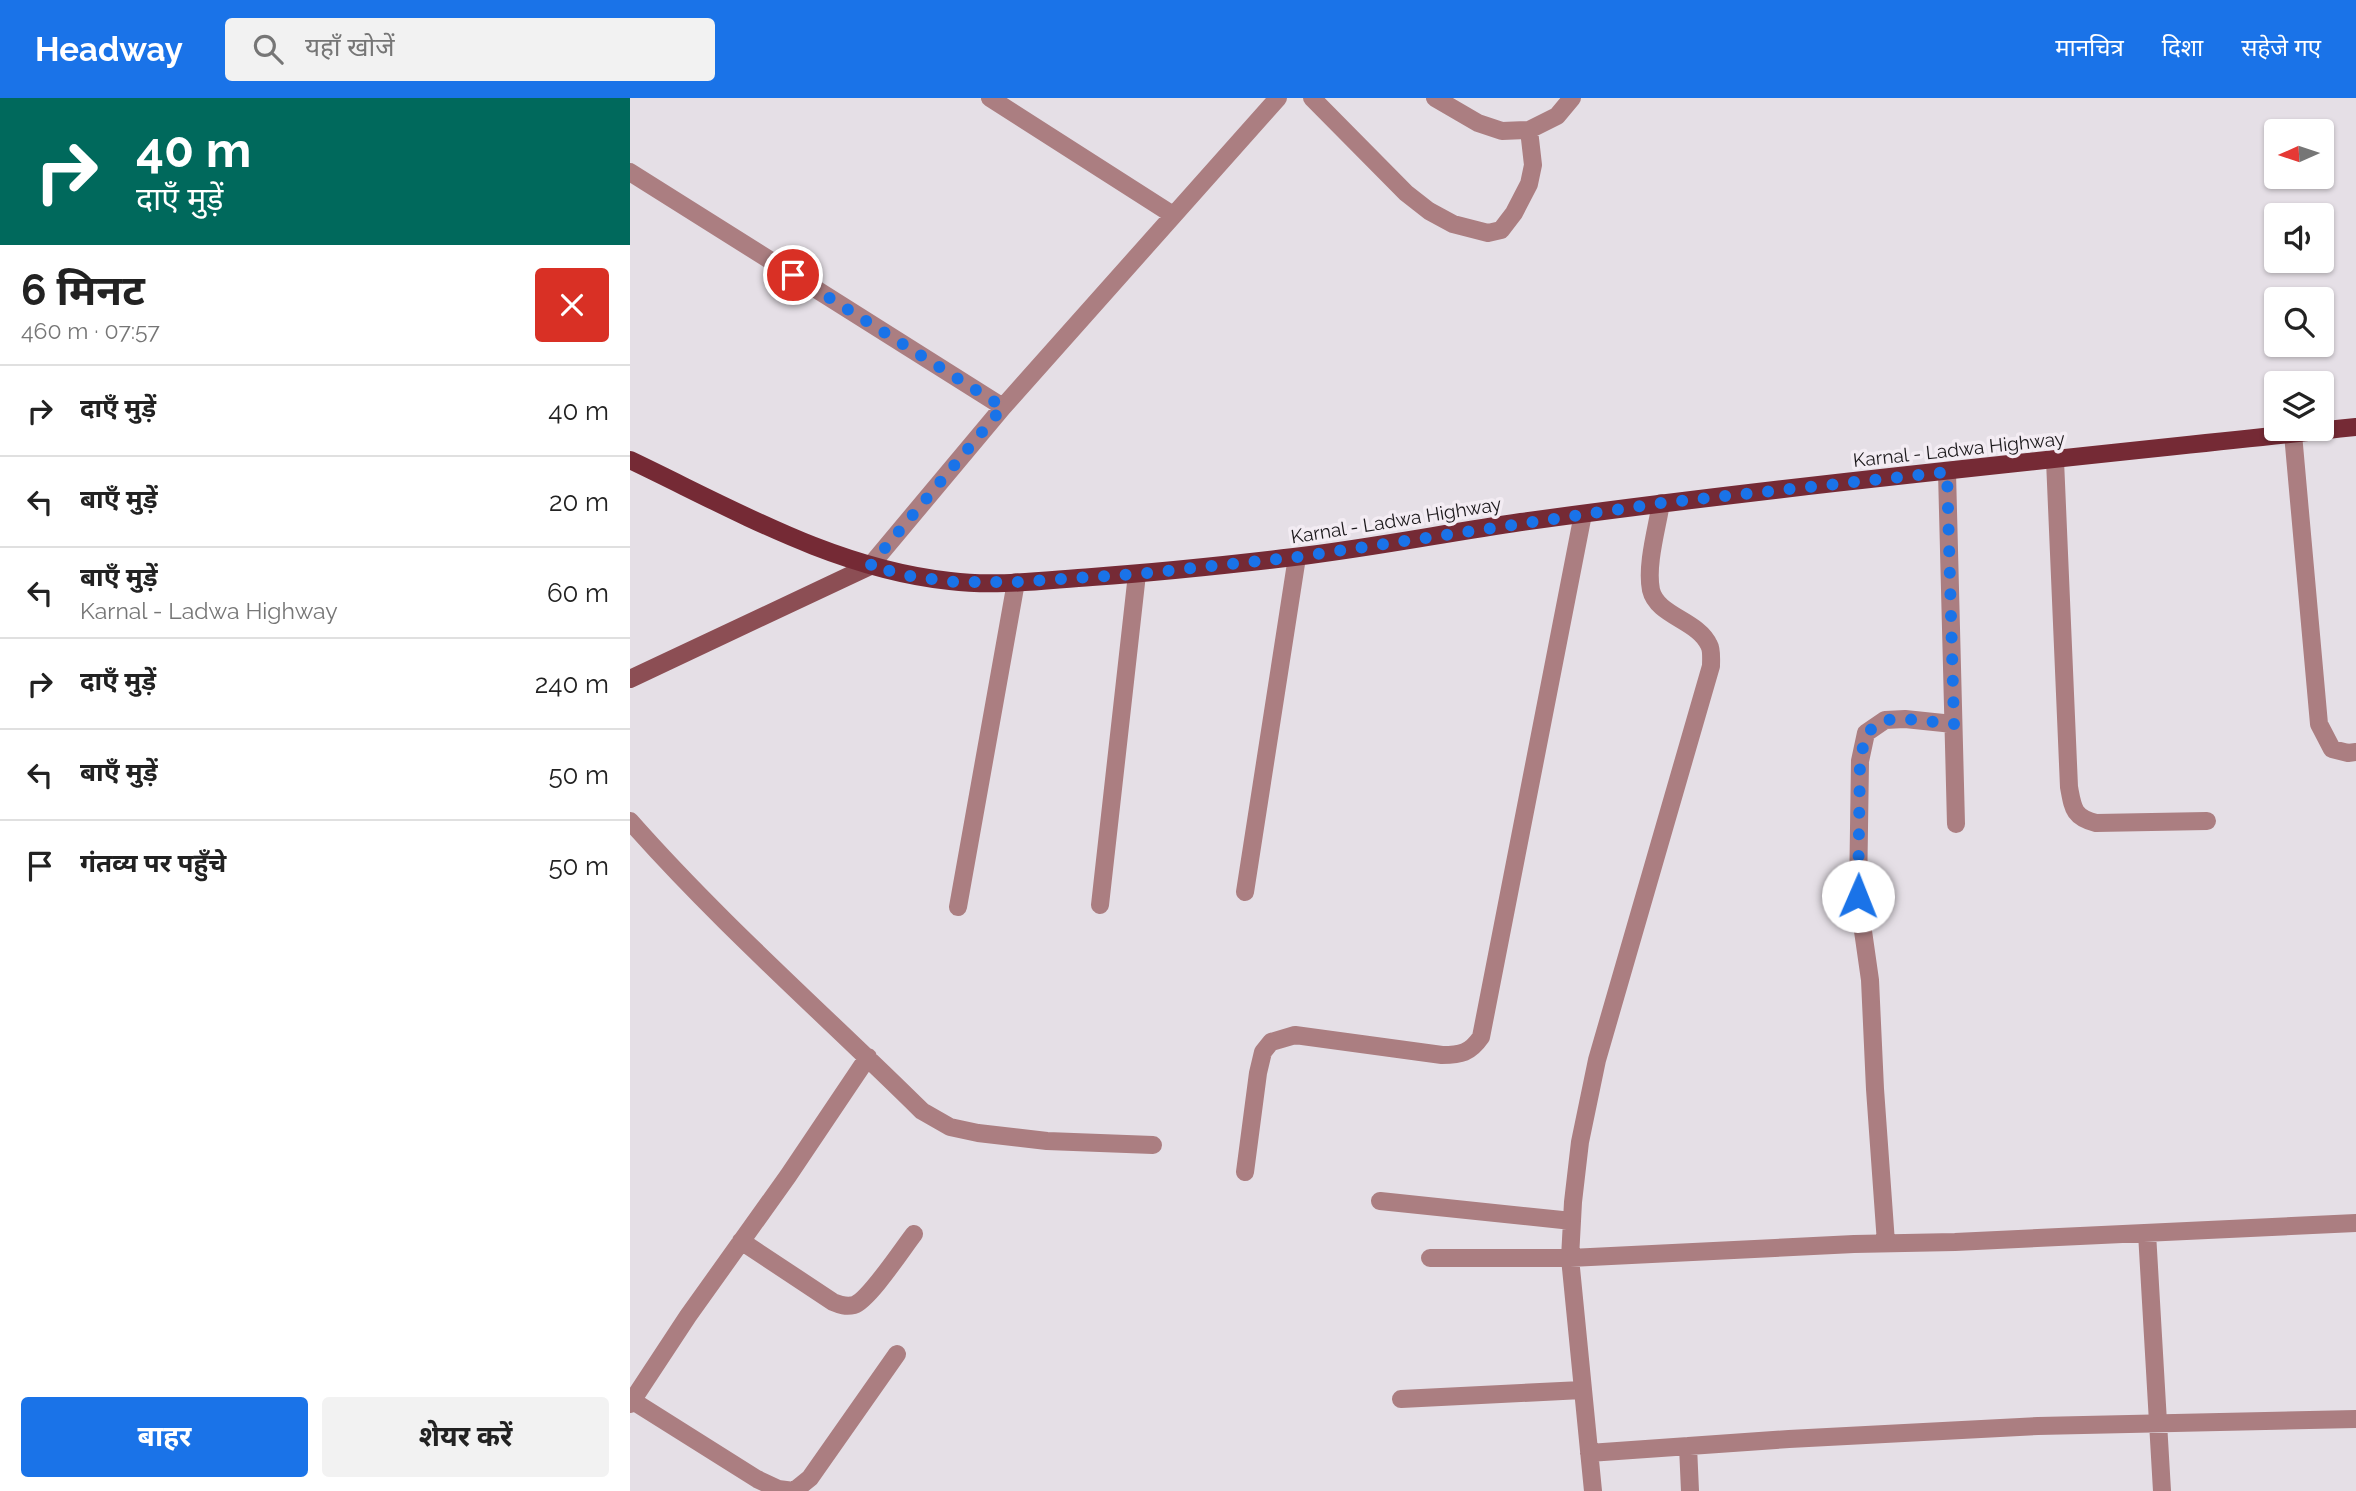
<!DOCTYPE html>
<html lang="hi">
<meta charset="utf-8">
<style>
body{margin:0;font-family:Raleway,"Noto Sans Devanagari",sans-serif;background:#f2f2f2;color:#222;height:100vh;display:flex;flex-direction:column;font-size:26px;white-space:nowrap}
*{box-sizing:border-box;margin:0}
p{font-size:23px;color:#767676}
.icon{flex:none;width:38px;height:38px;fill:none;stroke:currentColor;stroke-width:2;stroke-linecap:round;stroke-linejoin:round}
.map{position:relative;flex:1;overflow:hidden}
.sheet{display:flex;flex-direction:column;background:#fff;width:630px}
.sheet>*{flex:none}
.hud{background:#00695c;color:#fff;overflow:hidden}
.needle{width:46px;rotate:267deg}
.controls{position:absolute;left:1634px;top:21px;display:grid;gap:14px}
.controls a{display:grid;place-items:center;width:70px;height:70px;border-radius:7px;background:#fff;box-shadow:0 2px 5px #0004;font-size:35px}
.pin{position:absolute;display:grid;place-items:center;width:60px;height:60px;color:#fff;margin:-30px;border:4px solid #fff;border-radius:50%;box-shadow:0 2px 7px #0007}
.me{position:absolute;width:77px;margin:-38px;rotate:1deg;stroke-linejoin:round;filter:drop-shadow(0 0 5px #0008)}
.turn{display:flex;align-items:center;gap:24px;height:147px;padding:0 21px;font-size:32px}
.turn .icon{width:91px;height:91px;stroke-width:2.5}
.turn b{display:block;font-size:49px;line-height:60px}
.round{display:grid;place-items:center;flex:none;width:74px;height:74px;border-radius:7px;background:#f2f2f2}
.overview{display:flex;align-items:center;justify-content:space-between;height:119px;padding:0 21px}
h1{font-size:42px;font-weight:700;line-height:52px}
.action{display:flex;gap:14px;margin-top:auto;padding:14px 21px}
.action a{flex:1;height:80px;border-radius:7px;background:#1a73e8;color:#fff;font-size:28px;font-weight:700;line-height:80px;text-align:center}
.action a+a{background:#f2f2f2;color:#222}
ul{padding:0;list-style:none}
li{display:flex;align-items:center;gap:21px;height:91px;padding:0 21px;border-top:2px solid #e0e0e0}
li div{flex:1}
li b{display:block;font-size:26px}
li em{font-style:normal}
header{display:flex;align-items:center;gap:42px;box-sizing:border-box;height:98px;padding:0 35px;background:#1a73e8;color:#fff}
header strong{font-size:33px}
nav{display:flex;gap:38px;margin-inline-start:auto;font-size:24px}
.search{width:490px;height:63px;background:#f2f2f2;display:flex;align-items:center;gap:18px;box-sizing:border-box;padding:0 24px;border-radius:7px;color:#767676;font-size:26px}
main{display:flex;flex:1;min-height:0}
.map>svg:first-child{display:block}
</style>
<header>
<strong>Headway</strong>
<div class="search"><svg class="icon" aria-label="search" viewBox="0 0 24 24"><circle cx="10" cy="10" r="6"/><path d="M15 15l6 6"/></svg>यहाँ खोजें</div>
<nav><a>मानचित्र</a><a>दिशा</a><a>सहेजे गए</a></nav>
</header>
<main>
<section class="sheet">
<div class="hud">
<div class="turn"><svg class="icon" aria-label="right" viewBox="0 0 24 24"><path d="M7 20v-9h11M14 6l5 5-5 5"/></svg><div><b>40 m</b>दाएँ मुड़ें</div></div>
</div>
<div class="overview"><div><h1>6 मिनट</h1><p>460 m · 07:57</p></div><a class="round" style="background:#d93025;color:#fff"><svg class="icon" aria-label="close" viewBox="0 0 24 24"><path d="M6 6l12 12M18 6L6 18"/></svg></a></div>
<ul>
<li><svg class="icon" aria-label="right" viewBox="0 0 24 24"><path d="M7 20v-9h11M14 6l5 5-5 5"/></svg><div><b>दाएँ मुड़ें</b></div><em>40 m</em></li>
<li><svg class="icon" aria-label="left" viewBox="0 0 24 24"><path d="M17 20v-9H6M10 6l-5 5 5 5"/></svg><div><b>बाएँ मुड़ें</b></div><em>20 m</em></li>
<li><svg class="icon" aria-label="left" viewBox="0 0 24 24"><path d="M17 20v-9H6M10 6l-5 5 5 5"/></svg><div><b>बाएँ मुड़ें</b><p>Karnal - Ladwa Highway</p></div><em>60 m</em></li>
<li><svg class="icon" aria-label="right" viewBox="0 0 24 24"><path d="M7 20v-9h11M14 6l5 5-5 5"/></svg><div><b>दाएँ मुड़ें</b></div><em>240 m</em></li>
<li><svg class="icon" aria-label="left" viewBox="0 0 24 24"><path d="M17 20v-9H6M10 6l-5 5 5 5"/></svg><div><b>बाएँ मुड़ें</b></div><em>50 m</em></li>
<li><svg class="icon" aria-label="arrive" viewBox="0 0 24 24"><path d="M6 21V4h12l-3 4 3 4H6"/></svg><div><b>गंतव्य पर पहुँचे</b></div><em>50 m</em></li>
</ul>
<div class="action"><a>बाहर</a><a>शेयर करें</a></div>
</section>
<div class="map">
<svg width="1726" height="1393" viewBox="0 0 1726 1393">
<rect width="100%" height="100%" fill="#e5dfe6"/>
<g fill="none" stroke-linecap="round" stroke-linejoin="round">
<path stroke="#ab7e81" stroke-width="18" d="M 360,0 L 543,117
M 682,0 L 776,95 L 799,113 L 823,126 L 858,135 L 871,132 L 884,115 L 899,86 L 903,67 L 899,32
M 805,0 L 848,25 L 872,33 L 899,32 L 927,18 L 942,0
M 0,74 L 373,309
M 1663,336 L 1689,626 L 1702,651 L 1718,655 L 1726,654
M 1425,362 L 1439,689 C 1443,710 1443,719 1466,725 L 1577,723
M 1317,374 L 1326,726
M 240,468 L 373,309 L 648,0
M 0,723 C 91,826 194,916 292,1013 L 320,1029 L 348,1035 L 417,1043 L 523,1047
M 615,794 L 667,459
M 470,807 L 507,476
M 328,809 L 386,484
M 615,1074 L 628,975 L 633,954 L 641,944 L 665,937 L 812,957 C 831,957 840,955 851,939 L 953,416
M 750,1103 L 942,1123
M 1517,1135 L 1532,1393
M 111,1143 L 203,1204 C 210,1207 216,1209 224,1207 C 239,1202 273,1150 284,1136
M 1256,1145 L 1245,991 L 1240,882 L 1228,798 L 1230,663 L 1236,635 L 1255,622 L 1275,621 L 1323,626
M 800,1160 L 940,1160 L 1224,1146 L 1325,1144 L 1726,1125
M 0,1301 L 127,1381 L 148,1391 L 164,1393 L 180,1380 L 267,1256
M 771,1301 L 952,1292
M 0,1306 L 58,1218 L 158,1078 L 238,959
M 1058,1348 L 1060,1393
M 959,1355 L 1159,1341 L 1408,1328 L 1726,1321
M 963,1393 L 940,1160 L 943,1104 L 950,1044 L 967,962 L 1081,568 C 1081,562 1082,552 1079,547 C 1068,522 1027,518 1021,492 C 1016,467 1027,430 1031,405"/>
<path stroke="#8c4e54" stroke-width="18" d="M 0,581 L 240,468"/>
<path stroke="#752a35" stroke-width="18" d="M 0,362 C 103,411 205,471 320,483 C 367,489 415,482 462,479 C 529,474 597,467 664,459 C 740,450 816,435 891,424 C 1169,386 1448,359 1726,329"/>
</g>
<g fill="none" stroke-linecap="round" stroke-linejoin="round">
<path stroke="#1a73e8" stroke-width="12" stroke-dasharray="0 21.6" d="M 163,177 L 373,309 L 240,468 L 280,478 L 325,484 L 386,484 L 507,476 L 667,459 L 1031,405 L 1317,374 L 1324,626 L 1275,621 L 1255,622 L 1236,635 L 1230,663 L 1228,798"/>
</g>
<g text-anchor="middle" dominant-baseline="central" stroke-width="7" stroke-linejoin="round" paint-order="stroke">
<g font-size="19" fill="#1c191c" stroke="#f3ecf3">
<text transform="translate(1329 351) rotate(-6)">Karnal - Ladwa Highway</text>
<text transform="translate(766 422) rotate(-9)">Karnal - Ladwa Highway</text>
</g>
</g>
</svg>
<div class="controls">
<a><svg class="needle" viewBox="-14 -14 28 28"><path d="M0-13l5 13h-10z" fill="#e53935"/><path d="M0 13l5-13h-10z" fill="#767676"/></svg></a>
<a><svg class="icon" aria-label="sound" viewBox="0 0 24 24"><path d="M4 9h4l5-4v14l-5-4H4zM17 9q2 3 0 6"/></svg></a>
<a><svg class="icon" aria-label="search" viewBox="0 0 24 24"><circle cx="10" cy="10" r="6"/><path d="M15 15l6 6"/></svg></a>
<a><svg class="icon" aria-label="layers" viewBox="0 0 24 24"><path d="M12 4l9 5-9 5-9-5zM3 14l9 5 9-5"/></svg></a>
</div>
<div class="pin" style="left:163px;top:177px;background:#d93025"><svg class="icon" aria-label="arrive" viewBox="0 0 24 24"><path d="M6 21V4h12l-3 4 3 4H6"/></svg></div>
<svg class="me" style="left:1228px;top:798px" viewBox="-20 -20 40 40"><circle r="19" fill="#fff"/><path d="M0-13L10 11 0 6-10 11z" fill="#1a73e8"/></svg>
</div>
</main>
